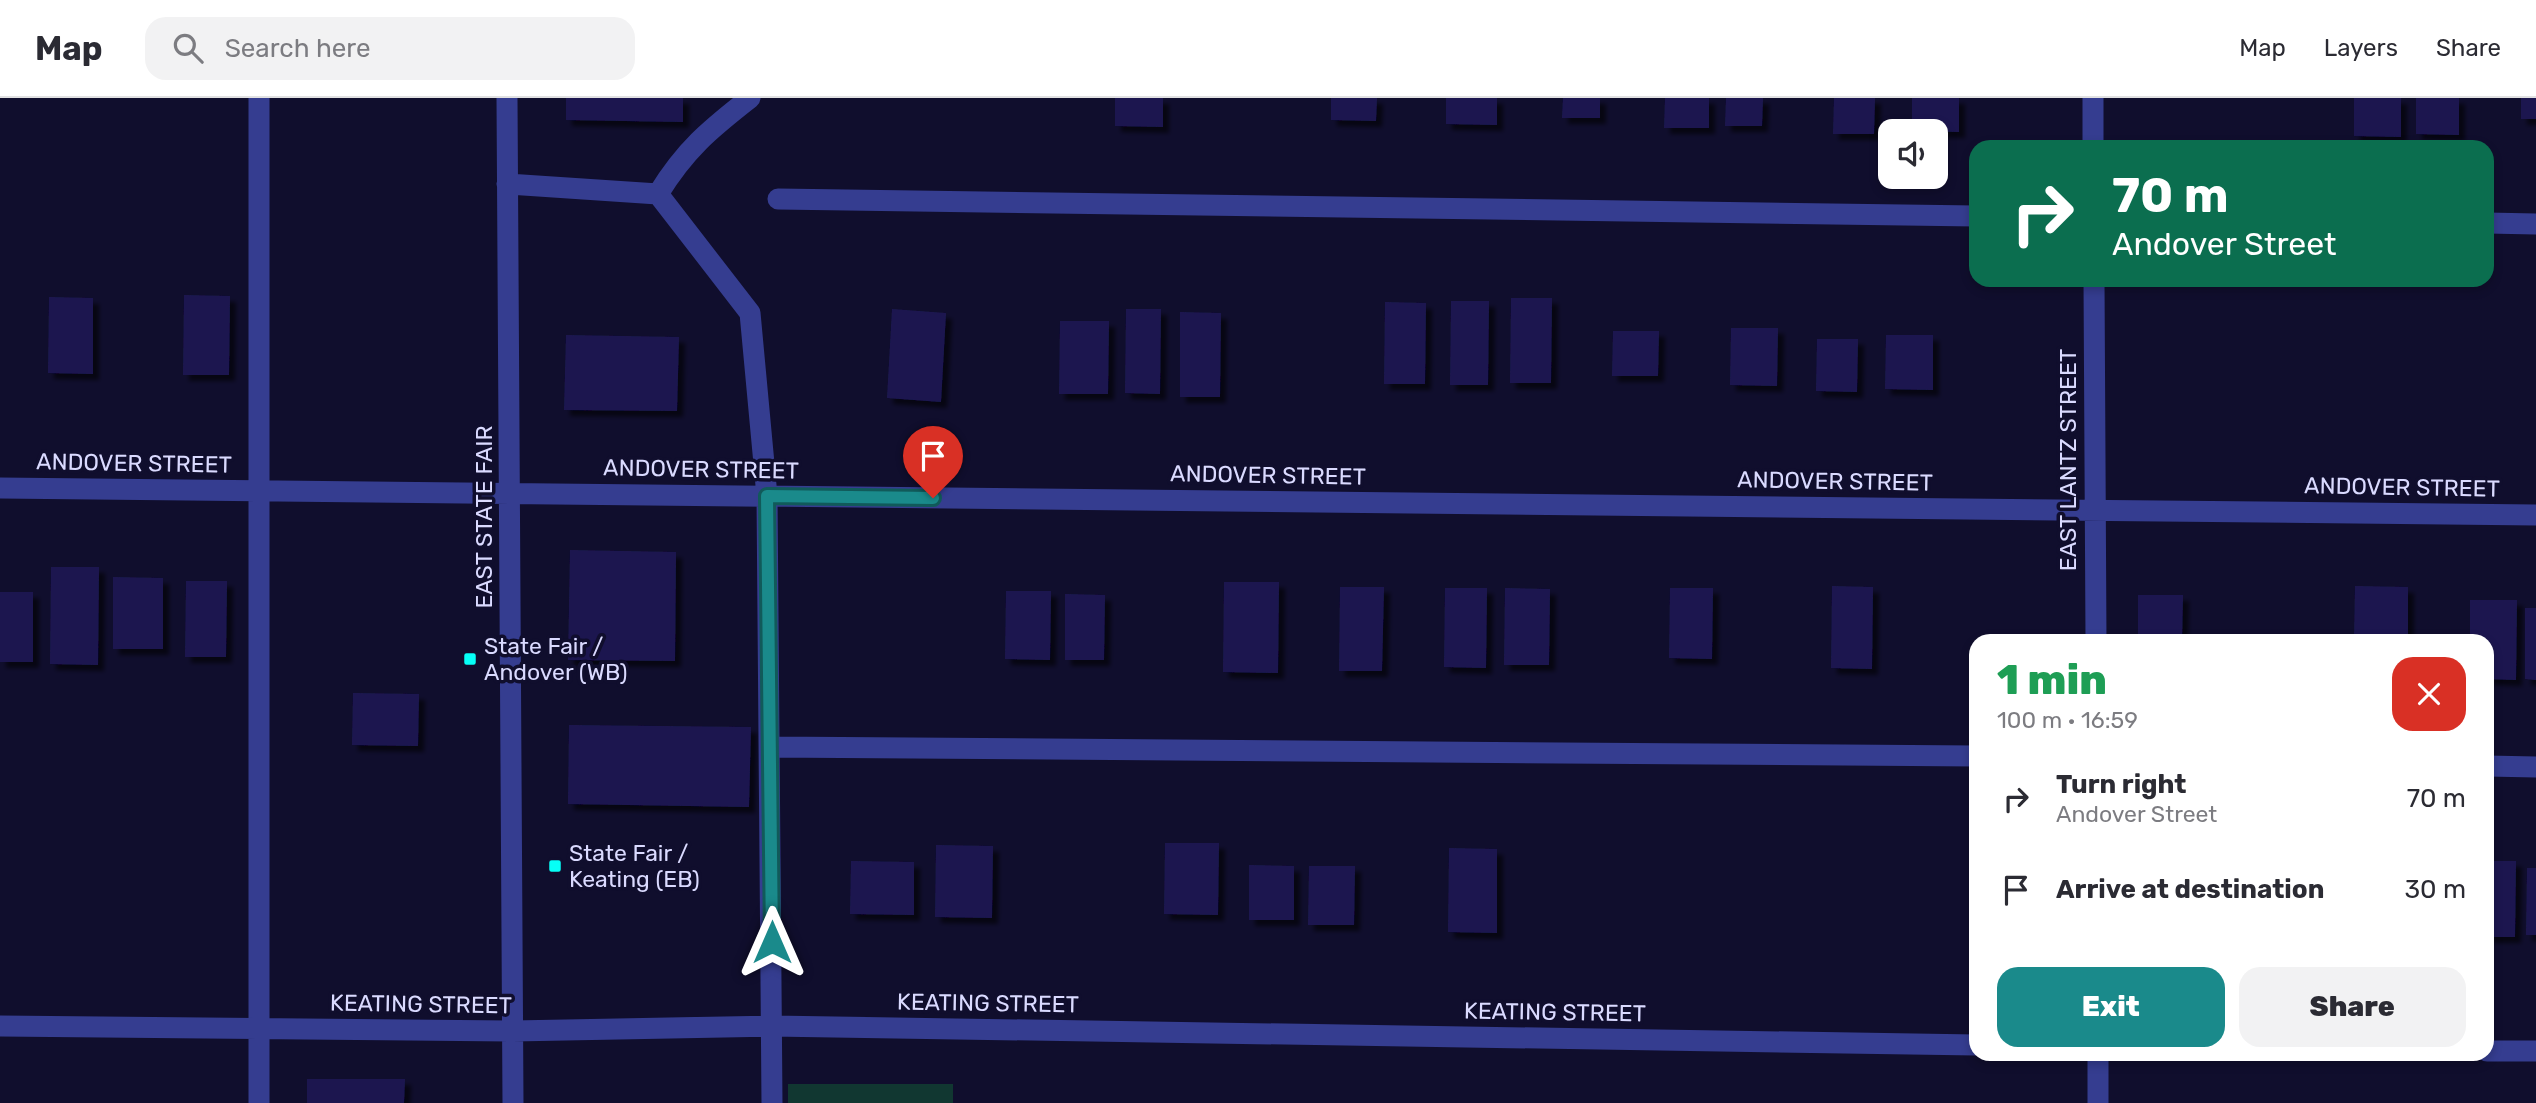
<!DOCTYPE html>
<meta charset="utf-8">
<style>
body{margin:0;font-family:Rubik,sans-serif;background:#f2f2f3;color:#2b2b33;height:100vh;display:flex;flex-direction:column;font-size:26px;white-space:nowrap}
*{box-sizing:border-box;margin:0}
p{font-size:23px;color:#7c7c81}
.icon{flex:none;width:38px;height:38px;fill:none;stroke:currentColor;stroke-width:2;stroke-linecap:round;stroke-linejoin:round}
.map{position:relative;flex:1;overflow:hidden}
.drawer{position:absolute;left:1969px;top:536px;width:525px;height:427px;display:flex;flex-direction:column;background:#fff;border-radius:21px;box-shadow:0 4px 10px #0003}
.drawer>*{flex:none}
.hud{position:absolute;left:1969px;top:42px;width:525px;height:147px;border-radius:21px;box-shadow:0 4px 10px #0003;background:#0b6e4f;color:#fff;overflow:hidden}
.controls{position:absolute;left:1878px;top:21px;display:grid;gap:14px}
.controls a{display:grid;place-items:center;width:70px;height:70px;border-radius:14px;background:#fff;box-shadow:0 4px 10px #0003;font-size:35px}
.pin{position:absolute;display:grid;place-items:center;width:60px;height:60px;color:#fff;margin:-72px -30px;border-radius:50% 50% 50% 0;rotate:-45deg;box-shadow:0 0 7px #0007}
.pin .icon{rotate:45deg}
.me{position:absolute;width:77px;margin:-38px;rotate:0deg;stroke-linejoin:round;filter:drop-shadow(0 0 5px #0008)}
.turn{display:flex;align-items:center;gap:24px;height:147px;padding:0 28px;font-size:32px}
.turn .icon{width:91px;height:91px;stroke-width:2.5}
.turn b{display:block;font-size:49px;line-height:60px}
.round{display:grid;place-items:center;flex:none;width:74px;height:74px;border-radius:21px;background:#f2f2f3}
.overview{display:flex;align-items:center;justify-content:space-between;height:119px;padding:0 28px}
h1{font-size:42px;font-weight:800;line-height:52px;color:#1e9e55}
.cta{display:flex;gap:14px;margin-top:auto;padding:14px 28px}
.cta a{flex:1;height:80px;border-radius:21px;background:#1a8a8b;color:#fff;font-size:28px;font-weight:800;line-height:80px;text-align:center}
.cta a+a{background:#f2f2f3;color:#2b2b33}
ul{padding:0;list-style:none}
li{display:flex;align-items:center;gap:21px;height:91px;padding:0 28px}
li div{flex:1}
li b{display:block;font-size:26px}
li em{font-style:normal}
header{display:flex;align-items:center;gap:42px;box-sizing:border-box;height:98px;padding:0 35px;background:#fff;border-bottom:2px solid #e1e1e2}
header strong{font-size:33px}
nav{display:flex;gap:38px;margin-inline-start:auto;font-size:24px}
.search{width:490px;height:63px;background:#f2f2f3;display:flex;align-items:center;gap:18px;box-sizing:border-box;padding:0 24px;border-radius:21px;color:#7c7c81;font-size:26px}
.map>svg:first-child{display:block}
</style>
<header>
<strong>Map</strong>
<div class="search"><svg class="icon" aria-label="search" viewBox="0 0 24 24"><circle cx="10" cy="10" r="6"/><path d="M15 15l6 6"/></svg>Search here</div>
<nav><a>Map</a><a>Layers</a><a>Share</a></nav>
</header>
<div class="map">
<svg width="2536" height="1005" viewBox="0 0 2536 1005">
<defs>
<filter id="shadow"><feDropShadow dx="6" dy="6" stdDeviation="2" flood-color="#0009"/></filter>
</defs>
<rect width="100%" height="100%" fill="#100e2d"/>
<path fill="#113731" d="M 788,986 L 953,986 L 953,1005 L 788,1005 Z"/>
<path fill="#1c1850" filter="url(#shadow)" d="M 566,0 L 683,0 L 683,24 L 566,22 Z
M 1115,0 L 1163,0 L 1163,29 L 1115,28 Z
M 1331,0 L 1377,0 L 1376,23 L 1331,22 Z
M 1446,0 L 1497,0 L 1497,27 L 1446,26 Z
M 1563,0 L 1600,0 L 1600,20 L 1562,20 Z
M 1665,0 L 1709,0 L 1709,30 L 1664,30 Z
M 1726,0 L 1763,0 L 1762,28 L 1725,28 Z
M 1834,0 L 1875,0 L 1874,36 L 1833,36 Z
M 1912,0 L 1959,0 L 1959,34 L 1912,33 Z
M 2354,0 L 2401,0 L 2401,39 L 2354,38 Z
M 2416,0 L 2459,0 L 2459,37 L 2416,36 Z
M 2521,0 L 2536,0 L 2536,21 L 2521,21 Z
M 184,197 L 230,198 L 229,277 L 183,277 Z
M 49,199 L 93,200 L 93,276 L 48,275 Z
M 1511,200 L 1552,200 L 1551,285 L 1510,285 Z
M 1451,203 L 1489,203 L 1488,287 L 1450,287 Z
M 1385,204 L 1426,205 L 1425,286 L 1384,286 Z
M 892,211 L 946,215 L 941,304 L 887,300 Z
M 1126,211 L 1161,211 L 1160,296 L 1125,295 Z
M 1180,214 L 1221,215 L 1220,299 L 1180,299 Z
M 1060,223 L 1109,223 L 1108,296 L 1059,296 Z
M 1731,230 L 1778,230 L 1777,288 L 1730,287 Z
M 1613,233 L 1659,233 L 1658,278 L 1612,278 Z
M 566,237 L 679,239 L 677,313 L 564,312 Z
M 1886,237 L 1933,237 L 1933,292 L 1885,291 Z
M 1817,241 L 1858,241 L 1857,294 L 1816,293 Z
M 570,452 L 676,454 L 675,563 L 568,562 Z
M 51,469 L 99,469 L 98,567 L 50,566 Z
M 113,479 L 163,480 L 163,551 L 113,551 Z
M 186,483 L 227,483 L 226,559 L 185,559 Z
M 1224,484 L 1279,484 L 1278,575 L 1223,574 Z
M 1832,488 L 1873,489 L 1872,571 L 1831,570 Z
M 2355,488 L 2408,489 L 2408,542 L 2354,542 Z
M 1340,489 L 1384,489 L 1382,573 L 1339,573 Z
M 1445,490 L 1487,490 L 1486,570 L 1444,569 Z
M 1505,490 L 1550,491 L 1549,567 L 1504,567 Z
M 1670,490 L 1713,490 L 1712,561 L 1669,560 Z
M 1006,493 L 1051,493 L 1050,562 L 1005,561 Z
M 0,494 L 33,494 L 33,564 L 0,564 Z
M 1065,496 L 1105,497 L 1104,562 L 1065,562 Z
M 2138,497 L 2183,497 L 2182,542 L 2138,542 Z
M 2470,502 L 2517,502 L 2516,582 L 2487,581 L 2487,542 L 2470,542 Z
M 2525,510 L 2536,510 L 2536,582 L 2525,581 Z
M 353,595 L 419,596 L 418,648 L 352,647 Z
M 569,627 L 751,629 L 749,709 L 568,706 Z
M 1165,745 L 1219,745 L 1218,817 L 1164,816 Z
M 936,747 L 993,748 L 992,820 L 935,819 Z
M 1449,750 L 1497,751 L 1497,835 L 1448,834 Z
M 851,763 L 914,764 L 914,817 L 850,816 Z
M 2487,763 L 2516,763 L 2515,839 L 2487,839 Z
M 1249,767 L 1294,768 L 1294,822 L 1249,822 Z
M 1309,768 L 1355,768 L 1354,827 L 1308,827 Z
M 2527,770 L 2536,770 L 2536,837 L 2526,837 Z
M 307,981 L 405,981 L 404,1005 L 307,1005 Z"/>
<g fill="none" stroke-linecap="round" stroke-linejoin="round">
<path stroke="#353d90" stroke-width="21" d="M 259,0 L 259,1005
M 507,0 L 513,1005
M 750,0 C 709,32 685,52 658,96 L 750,215 L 767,398 L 772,1005
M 2093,0 L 2093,49
M 507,86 L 658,96
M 778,101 L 1976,118
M 2487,125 L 2536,126
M 2094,182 L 2096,542
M 0,390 L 2536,417
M 770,649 L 1976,658
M 2487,668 L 2536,669
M 0,928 L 513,933 L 772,928 L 1976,947
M 2487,953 L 2536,953
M 2098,956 L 2098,1005"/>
</g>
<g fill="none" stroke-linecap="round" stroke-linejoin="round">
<defs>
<path id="route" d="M 772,844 L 767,398 L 933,400"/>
</defs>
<use href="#route" stroke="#115a5a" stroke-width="18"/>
<use href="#route" stroke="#1a8a8b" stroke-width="12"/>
</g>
<g fill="#06fff7" stroke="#100e2d" stroke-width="2.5">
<rect x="463" y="554" width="14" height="14" rx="3.5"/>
<rect x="548" y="761" width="14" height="14" rx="3.5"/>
</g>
<g text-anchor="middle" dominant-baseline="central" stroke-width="7" stroke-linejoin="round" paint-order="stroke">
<g font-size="23" fill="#dadaff" stroke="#100e2d">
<text transform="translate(2068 362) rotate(-90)">EAST LANTZ STREET</text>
<text transform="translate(134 365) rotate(1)">ANDOVER STREET</text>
<text transform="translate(701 371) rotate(1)">ANDOVER STREET</text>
<text transform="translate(1268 377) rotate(1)">ANDOVER STREET</text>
<text transform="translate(1835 383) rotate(1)">ANDOVER STREET</text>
<text transform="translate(2402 389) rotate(1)">ANDOVER STREET</text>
<text transform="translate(484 419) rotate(-90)">EAST STATE FAIR</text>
<text transform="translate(988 905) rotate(1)">KEATING STREET</text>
<text transform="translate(421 906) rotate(1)">KEATING STREET</text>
<text transform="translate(1555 914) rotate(1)">KEATING STREET</text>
</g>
<g font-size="23" fill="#dadaff" stroke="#100e2d" text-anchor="start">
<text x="484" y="548">State Fair /<tspan x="484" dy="26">Andover (WB)</tspan></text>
<text x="569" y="755">State Fair /<tspan x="569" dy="26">Keating (EB)</tspan></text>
</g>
</g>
</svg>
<div class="controls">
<a><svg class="icon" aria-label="sound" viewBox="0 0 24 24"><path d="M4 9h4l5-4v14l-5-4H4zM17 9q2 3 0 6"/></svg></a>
</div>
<div class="pin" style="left:933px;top:400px;background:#d93025"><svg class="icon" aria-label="arrive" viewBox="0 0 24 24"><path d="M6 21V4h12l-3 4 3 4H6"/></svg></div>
<svg class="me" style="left:772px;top:844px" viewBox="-20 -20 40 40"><path d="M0-17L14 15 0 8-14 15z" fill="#1a8a8b" stroke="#fff" stroke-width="4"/></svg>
<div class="hud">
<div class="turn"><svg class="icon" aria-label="right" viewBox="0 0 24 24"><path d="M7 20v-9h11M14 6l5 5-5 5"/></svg><div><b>70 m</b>Andover Street</div></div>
</div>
<section class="drawer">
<div class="overview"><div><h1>1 min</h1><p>100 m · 16:59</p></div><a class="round" style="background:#d93025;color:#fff"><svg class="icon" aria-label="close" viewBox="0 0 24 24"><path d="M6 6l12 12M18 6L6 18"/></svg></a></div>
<ul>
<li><svg class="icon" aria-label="right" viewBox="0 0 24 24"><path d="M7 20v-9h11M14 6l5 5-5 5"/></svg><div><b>Turn right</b><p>Andover Street</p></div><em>70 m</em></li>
<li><svg class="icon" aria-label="arrive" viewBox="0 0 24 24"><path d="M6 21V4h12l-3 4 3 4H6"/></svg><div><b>Arrive at destination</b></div><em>30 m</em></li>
</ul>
<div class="cta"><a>Exit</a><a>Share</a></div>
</section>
</div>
